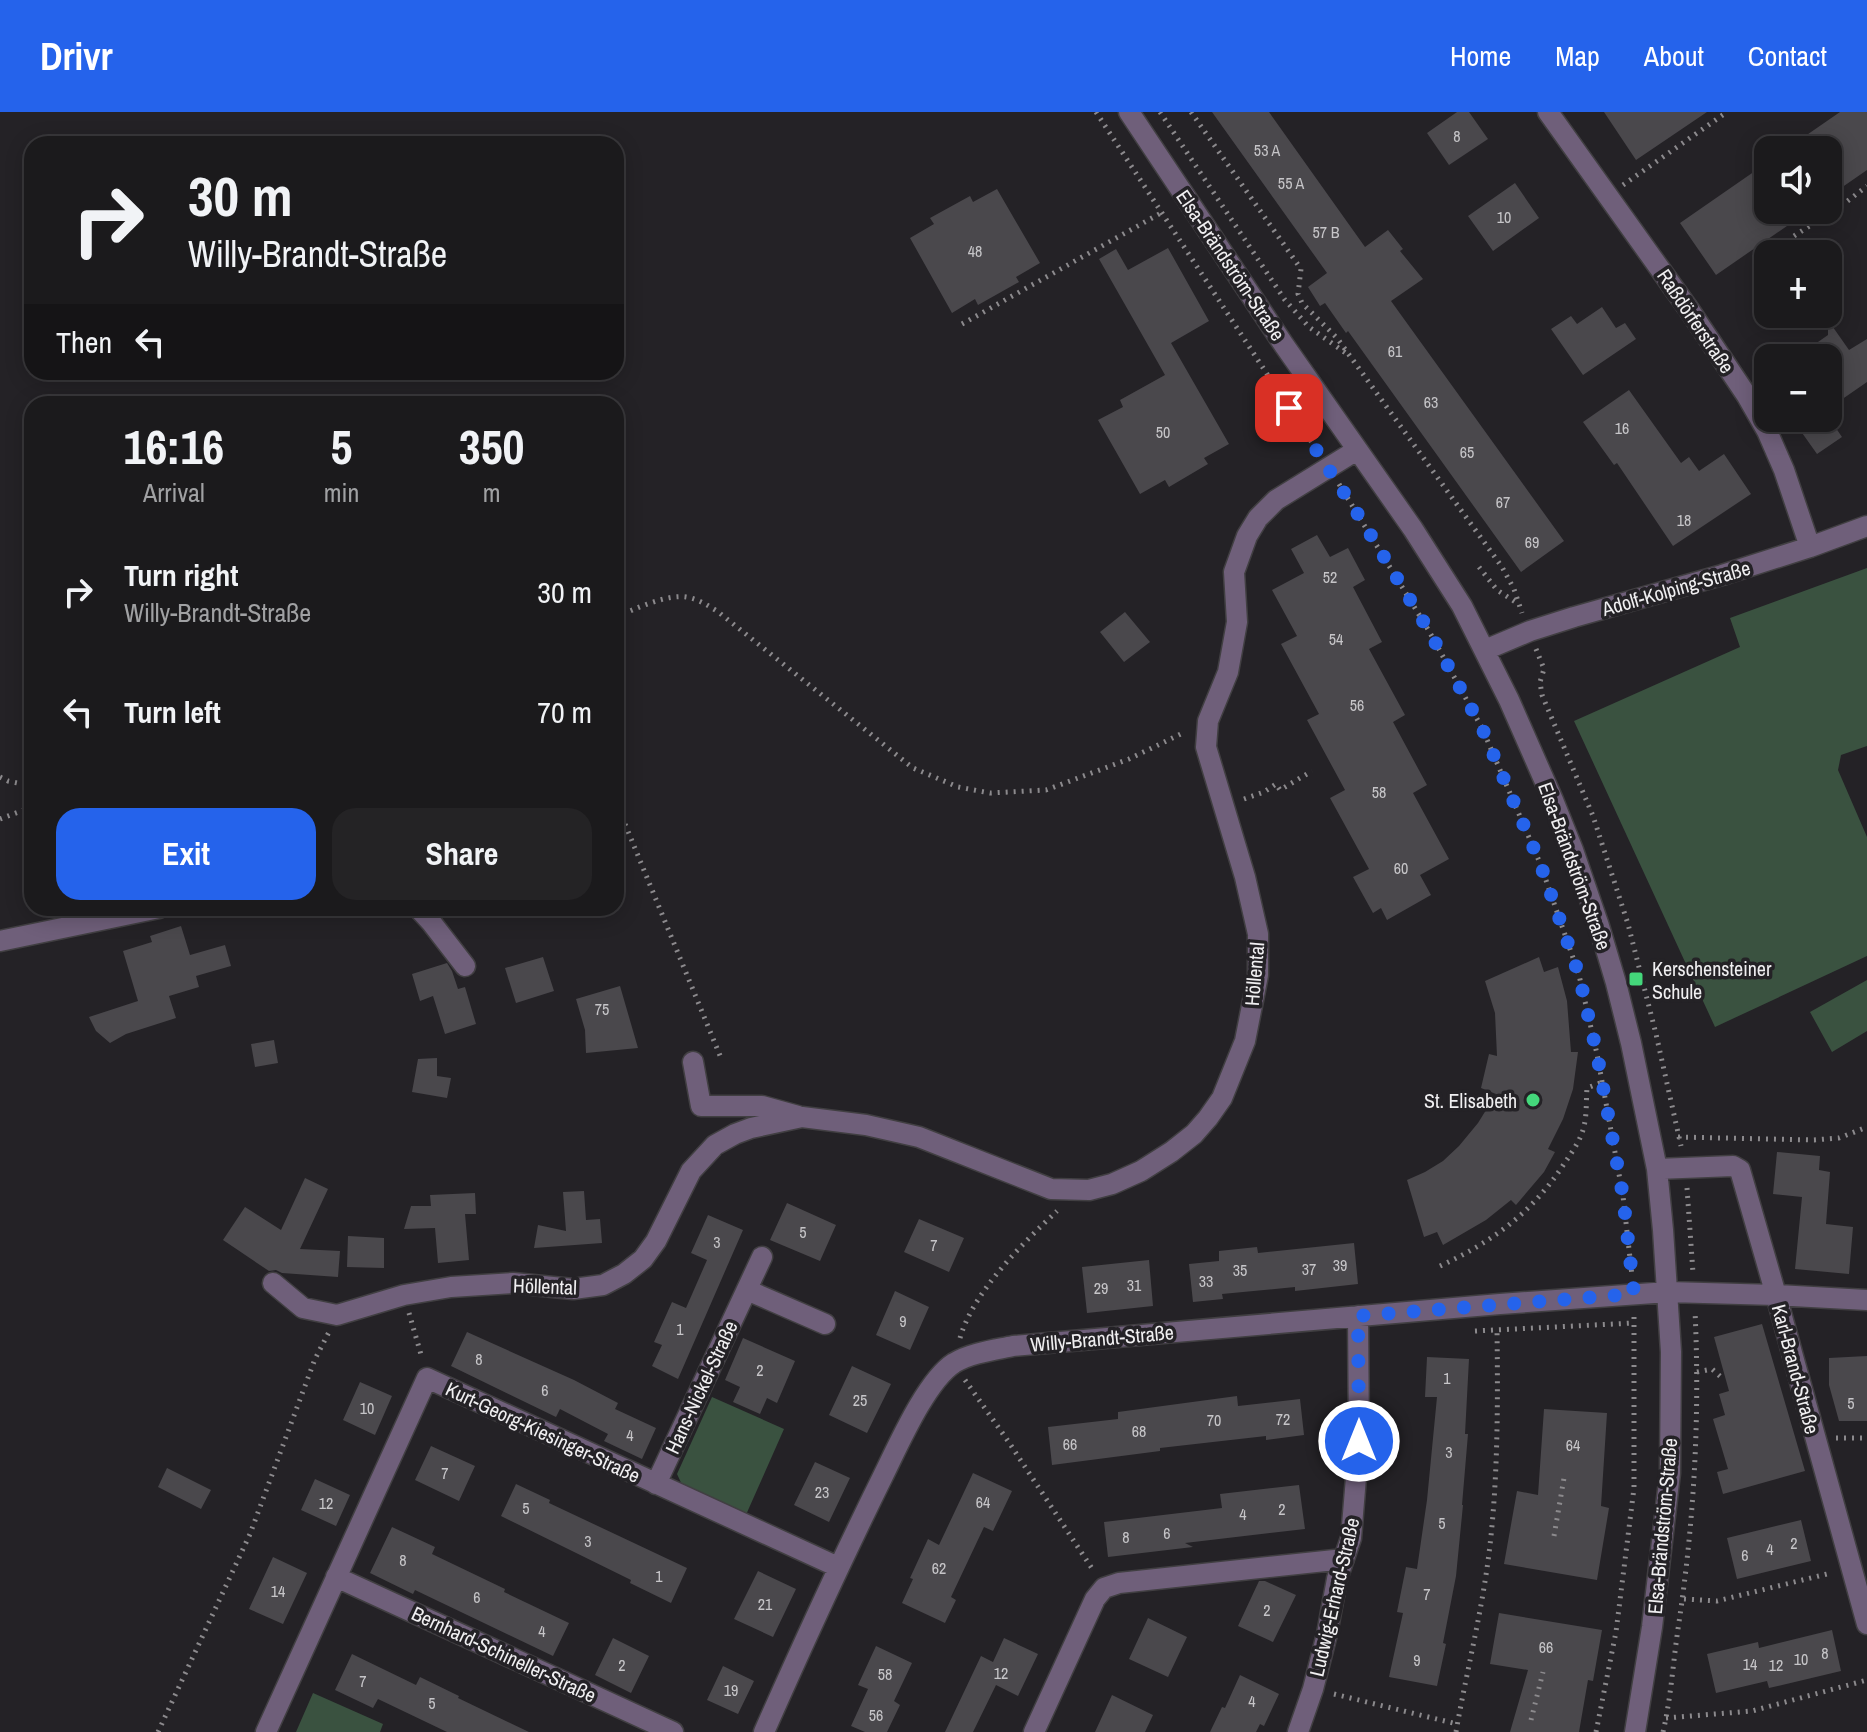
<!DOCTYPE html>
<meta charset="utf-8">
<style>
body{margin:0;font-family:"Archivo Narrow",sans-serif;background:#242325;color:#f1f3f6;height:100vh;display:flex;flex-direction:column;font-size:30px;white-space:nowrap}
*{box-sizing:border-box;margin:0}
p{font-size:26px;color:#a0a1a3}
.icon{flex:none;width:44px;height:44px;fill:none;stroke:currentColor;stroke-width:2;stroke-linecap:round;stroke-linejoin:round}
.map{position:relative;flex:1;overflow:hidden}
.details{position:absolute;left:24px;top:284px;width:600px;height:520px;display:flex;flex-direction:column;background:#1b1a1c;border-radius:24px;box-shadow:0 4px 20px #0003,0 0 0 2px #39383b}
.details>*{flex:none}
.top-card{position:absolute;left:24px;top:24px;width:600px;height:244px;border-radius:24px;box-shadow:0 4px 20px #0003,0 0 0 2px #39383b;background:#1b1a1c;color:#f1f3f6;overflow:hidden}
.fabs{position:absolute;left:1754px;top:24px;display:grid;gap:16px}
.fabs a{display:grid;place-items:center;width:88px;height:88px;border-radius:16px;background:#1b1a1c;box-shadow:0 4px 20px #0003,0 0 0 2px #39383b;font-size:40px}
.pin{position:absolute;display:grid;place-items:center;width:68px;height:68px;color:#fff;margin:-34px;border-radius:16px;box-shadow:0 4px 12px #0006}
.me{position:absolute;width:88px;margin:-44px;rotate:0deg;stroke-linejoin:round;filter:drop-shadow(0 0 6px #0008)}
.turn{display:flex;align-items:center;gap:28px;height:168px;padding:0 32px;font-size:36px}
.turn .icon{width:104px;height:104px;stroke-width:2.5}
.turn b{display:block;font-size:56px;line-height:68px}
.then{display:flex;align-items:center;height:76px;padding:0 32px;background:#0003;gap:16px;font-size:30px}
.eta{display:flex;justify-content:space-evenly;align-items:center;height:136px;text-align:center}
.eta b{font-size:48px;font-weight:700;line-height:56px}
.button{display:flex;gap:16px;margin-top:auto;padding:16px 32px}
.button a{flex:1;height:92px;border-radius:24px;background:#2563eb;color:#fff;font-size:32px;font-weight:700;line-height:92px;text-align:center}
.button a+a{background:#242325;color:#f1f3f6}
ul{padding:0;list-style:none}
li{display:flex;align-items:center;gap:24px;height:120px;padding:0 32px}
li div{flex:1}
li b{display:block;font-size:30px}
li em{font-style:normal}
header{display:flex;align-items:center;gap:48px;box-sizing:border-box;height:112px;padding:0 40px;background:#2563eb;color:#fff}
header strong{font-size:38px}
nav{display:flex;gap:44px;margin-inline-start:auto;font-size:28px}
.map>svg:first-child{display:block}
</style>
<header>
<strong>Drivr</strong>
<nav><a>Home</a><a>Map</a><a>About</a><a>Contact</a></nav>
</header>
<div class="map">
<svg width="1867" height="1620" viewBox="0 0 1867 1620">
<rect width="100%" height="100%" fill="#242226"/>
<path fill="#3a5240" d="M 1867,456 L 1867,634 L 1841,643 L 1838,658 L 1867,725 L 1867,844 L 1715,915 L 1574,609 L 1740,535 L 1730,506 Z
M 1867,868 L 1867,919 L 1832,940 L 1810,900 Z
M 712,1285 L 784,1317 L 745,1405 L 684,1377 L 677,1362 Z
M 313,1581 L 383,1612 L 380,1620 L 296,1620 Z"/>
<path fill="#4a484c" d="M 1212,0 L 1269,0 L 1365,135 L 1388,118 L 1403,137 L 1400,139 L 1423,167 L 1391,189 L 1564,429 L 1521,460 L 1348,219 L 1346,221 L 1325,191 L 1320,194 L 1308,175 L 1327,161 Z
M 1457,0 L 1469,0 L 1488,27 L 1449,53 L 1427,21 Z
M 1604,0 L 1707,0 L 1636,48 Z
M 1840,0 L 1867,0 L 1867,58 L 1828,85 L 1828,38 L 1785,38 Z
M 1768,50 L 1768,98 L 1810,98 L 1716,163 L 1680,111 Z
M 1515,71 L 1539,106 L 1493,139 L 1468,104 Z
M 997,77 L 1040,151 L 1016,165 L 1019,170 L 978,193 L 975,187 L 952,201 L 910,126 L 934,112 L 930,106 L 970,84 L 973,90 Z
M 1168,136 L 1209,209 L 1171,231 L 1229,332 L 1204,346 L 1208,352 L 1169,375 L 1165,368 L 1140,382 L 1098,308 L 1123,295 L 1120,288 L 1165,263 L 1099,147 L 1116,137 L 1128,158 Z
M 1602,195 L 1616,216 L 1625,211 L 1636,227 L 1583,263 L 1551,217 L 1571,204 L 1577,212 Z
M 1828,208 L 1849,238 L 1867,227 L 1867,270 L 1828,297 L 1828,246 L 1795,246 L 1828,223 Z
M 1629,278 L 1681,351 L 1689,345 L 1699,359 L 1724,342 L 1751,382 L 1673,434 L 1617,351 L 1614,353 L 1583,310 Z
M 1816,306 L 1829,306 L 1842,325 L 1817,342 L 1800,318 Z
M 1317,423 L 1330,445 L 1348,436 L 1365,468 L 1353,475 L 1382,530 L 1369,537 L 1405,603 L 1393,610 L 1427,673 L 1413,681 L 1449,747 L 1420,763 L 1431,783 L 1387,808 L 1381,796 L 1373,801 L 1353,765 L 1369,757 L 1330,686 L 1345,678 L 1307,608 L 1319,602 L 1281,532 L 1297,524 L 1272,478 L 1304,461 L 1291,437 Z
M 1125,500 L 1150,530 L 1124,550 L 1100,520 Z
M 181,814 L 190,843 L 225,833 L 231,854 L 196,864 L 199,875 L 169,884 L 176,906 L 126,922 L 110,931 L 96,919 L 89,905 L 138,889 L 123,839 L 152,830 L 150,824 Z
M 543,845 L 554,879 L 516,891 L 505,856 Z
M 1539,845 L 1544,860 L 1558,855 L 1567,889 L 1571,940 L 1578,940 L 1573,977 L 1563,1007 L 1548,1037 L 1555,1040 L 1544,1060 L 1516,1093 L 1511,1088 L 1486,1108 L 1443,1133 L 1437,1120 L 1424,1125 L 1407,1068 L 1425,1060 L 1443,1049 L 1459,1034 L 1478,1011 L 1496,982 L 1481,976 L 1489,942 L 1497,944 L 1495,901 L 1485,869 Z
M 447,851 L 452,859 L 458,877 L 465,875 L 476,912 L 445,922 L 433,884 L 420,889 L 412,862 Z
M 620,874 L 638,936 L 586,941 L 585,918 L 576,887 Z
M 274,928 L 278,951 L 255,955 L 251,932 Z
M 437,946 L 437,964 L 451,966 L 447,986 L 412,980 L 418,947 Z
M 1777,1040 L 1820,1044 L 1819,1058 L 1830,1060 L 1826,1112 L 1853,1115 L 1849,1162 L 1795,1157 L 1802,1085 L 1773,1082 Z
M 305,1066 L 328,1077 L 300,1137 L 340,1139 L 338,1165 L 282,1161 L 276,1158 L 269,1159 L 223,1128 L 245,1095 L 281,1118 Z
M 584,1079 L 586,1108 L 600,1107 L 602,1131 L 534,1136 L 538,1113 L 566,1119 L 563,1080 Z
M 475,1081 L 476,1102 L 465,1102 L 469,1148 L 438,1151 L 435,1116 L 404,1117 L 411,1094 L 431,1094 L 430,1083 Z
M 787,1091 L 836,1113 L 820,1149 L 770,1128 Z
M 708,1103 L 743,1118 L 678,1267 L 652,1254 L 662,1233 L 654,1230 L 672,1190 L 686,1196 L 707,1148 L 691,1141 Z
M 919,1107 L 964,1126 L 949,1160 L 904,1140 Z
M 348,1124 L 384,1126 L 384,1156 L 347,1155 Z
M 1354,1131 L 1358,1172 L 1295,1179 L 1295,1175 L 1222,1182 L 1223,1187 L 1193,1190 L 1189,1152 L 1219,1149 L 1219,1139 L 1257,1135 L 1258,1141 Z
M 1149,1148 L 1153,1194 L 1087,1201 L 1082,1155 Z
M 895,1179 L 929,1195 L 910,1238 L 876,1223 Z
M 1762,1212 L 1805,1359 L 1723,1382 L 1717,1360 L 1728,1357 L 1713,1307 L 1725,1303 L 1719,1282 L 1729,1279 L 1714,1225 Z
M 467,1220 L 574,1268 L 618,1291 L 615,1297 L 656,1316 L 642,1347 L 604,1329 L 608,1322 L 560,1297 L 556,1305 L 451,1254 Z
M 743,1226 L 795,1249 L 777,1291 L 767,1286 L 760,1302 L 733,1290 L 740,1275 L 725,1268 Z
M 1867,1244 L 1867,1309 L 1839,1309 L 1829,1273 L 1829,1246 Z
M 1427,1245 L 1469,1247 L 1465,1322 L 1468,1322 L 1462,1393 L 1463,1393 L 1456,1464 L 1443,1531 L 1446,1532 L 1437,1574 L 1389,1565 L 1403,1501 L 1397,1500 L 1406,1455 L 1417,1457 L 1427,1388 L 1437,1285 L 1425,1285 Z
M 852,1254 L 891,1272 L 867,1321 L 829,1303 Z
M 360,1270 L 392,1284 L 375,1323 L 343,1308 Z
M 1237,1284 L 1238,1294 L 1300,1287 L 1304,1323 L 1266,1328 L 1266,1324 L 1160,1336 L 1160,1339 L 1052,1353 L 1048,1315 L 1118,1307 L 1118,1300 Z
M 1544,1297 L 1607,1301 L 1601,1394 L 1609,1396 L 1597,1468 L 1504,1452 L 1517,1379 L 1538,1383 Z
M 431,1334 L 475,1354 L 459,1389 L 415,1368 Z
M 815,1350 L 850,1366 L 829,1410 L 794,1393 Z
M 167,1356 L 211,1378 L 201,1397 L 158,1375 Z
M 973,1361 L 1012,1379 L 993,1419 L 984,1415 L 951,1485 L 956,1488 L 945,1511 L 902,1491 L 913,1467 L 910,1466 L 928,1427 L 939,1433 Z
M 315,1367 L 350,1383 L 336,1414 L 301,1398 Z
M 516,1372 L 550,1388 L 549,1391 L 687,1456 L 671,1491 L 630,1471 L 631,1468 L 501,1404 Z
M 1299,1373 L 1305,1417 L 1185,1431 L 1193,1435 L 1108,1445 L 1104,1410 L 1222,1396 L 1220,1382 Z
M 1801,1408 L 1811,1449 L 1737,1467 L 1727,1426 Z
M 392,1415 L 435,1435 L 432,1442 L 505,1477 L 504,1480 L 569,1511 L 553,1544 L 415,1478 L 413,1482 L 370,1461 Z
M 273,1445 L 307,1461 L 283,1512 L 249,1497 Z
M 758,1459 L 796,1477 L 773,1525 L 734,1507 Z
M 1259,1469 L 1265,1469 L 1296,1483 L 1273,1530 L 1238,1514 Z
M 1499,1501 L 1602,1518 L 1593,1569 L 1588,1568 L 1579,1620 L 1510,1620 L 1528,1558 L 1490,1552 Z
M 1148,1506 L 1187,1525 L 1168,1565 L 1129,1547 Z
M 1832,1518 L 1841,1559 L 1769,1576 L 1767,1569 L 1716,1581 L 1707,1542 L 1758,1530 L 1759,1536 Z
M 613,1526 L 649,1544 L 631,1581 L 595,1563 Z
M 1004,1526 L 1038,1542 L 1018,1584 L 996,1573 L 973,1620 L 945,1620 L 981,1544 L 993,1550 Z
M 876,1534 L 912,1551 L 894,1589 L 900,1593 L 887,1620 L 865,1620 L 851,1614 L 868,1577 L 858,1573 Z
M 352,1542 L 416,1573 L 420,1565 L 459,1584 L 458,1586 L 529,1620 L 447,1620 L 378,1587 L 373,1596 L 335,1578 Z
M 723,1554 L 754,1569 L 738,1602 L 707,1588 Z
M 1240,1563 L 1279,1582 L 1264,1614 L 1260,1612 L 1256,1620 L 1210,1620 L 1222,1595 L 1225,1596 Z
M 1112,1583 L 1153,1603 L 1145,1620 L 1095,1620 Z"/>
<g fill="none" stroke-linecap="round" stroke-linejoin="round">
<defs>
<path id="minor" d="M 1129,0 L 1284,233 L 1413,417 L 1462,494 L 1509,588 L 1553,688 L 1573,738 L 1599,814 L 1616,871 L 1631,931 L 1657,1057 L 1663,1118 L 1671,1240 L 1670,1361 L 1652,1515 L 1635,1620
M 1548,0 L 1690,199 L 1747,284 L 1767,319 L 1784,358 L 1810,435
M 1485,538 L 1530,519 L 1574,505 L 1722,463 L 1810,435 L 1867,414
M 418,796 L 431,810 L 465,854
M 0,829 L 159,796
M 693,950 L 701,994 L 762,994 L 798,1004
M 1657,1057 L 1733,1054 L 1740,1058 L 1776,1183 L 1867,1512
M 273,1171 L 303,1196 L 337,1203 L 404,1183 L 451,1175 L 513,1171 L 573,1177 L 603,1173 L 624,1162 L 643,1147 L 656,1129 L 691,1059 L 715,1033 L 735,1022 L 751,1016 L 802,1005 L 866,1013 L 919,1025 L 1051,1077 L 1089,1078 L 1112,1072 L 1141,1059 L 1171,1040 L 1194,1022 L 1208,1006 L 1222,986 L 1245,929 L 1258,863 L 1258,822 L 1245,765 L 1206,635 L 1208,609 L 1228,560 L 1237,510 L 1234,460 L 1247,424 L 1258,406 L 1276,388 L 1357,338
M 747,1178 L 825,1212
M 656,1372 L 762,1145
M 336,1465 L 673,1620
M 266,1620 L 427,1266 L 838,1455
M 764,1620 C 802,1534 841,1449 883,1364 C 898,1334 926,1269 954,1251 C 971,1241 994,1238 1013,1234 L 1500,1192 L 1668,1180 L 1776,1183 L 1867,1188
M 1034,1620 L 1095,1487 L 1104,1476 L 1119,1471 L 1344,1447
M 1298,1620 L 1313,1577 L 1327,1522 L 1337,1467 L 1351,1426 L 1359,1329 L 1358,1204"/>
</defs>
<use href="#minor" stroke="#413f42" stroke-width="23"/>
<path stroke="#8c8a8d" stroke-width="5" stroke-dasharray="2 6" stroke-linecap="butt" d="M 1096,0 L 1316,337
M 1160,0 L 1285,188 L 1309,215 L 1347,242
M 1191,0 L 1301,157 L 1298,182 L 1302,191 L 1337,226 L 1502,455 L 1514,477 L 1522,501
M 1623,73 L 1727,0
M 1794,124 L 1845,91 L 1867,74
M 962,212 L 1161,101
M 1339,372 L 1429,519 L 1482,616 L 1540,751 L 1579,863 L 1597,942 L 1623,1084 L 1632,1164
M 1479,455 L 1497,478 L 1517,491
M 616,505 C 635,497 666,482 686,485 C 698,487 707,493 717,499 L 913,656 L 958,675 L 990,681 L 1046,678 L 1129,647 L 1185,620
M 1536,537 L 1544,557 L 1540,570 L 1542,583 L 1593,704 L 1628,812 L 1656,922 L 1681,1034
M 0,665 L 8,669 L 32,674
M 1244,687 L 1264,680 L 1276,672 L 1280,678 L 1312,659
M 616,690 L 721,946
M 0,707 L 32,695
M 1678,1025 L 1814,1028 L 1839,1026 L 1867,1015
M 1687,1076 L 1693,1161
M 1440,1154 C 1492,1130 1532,1101 1564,1052 C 1572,1040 1581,1028 1584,1014 C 1587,1002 1586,988 1587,976 L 1603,970
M 409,1201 L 422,1246
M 1475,1219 L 1634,1211
M 960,1226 C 973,1180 1023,1131 1057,1099
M 1697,1260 L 1712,1257 L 1722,1266
M 965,1268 L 1008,1329 L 1093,1458
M 1836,1326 L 1867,1326
M 1554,1424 L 1564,1366
M 1684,1487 L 1717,1489 L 1831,1461
M 1334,1582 L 1457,1612
M 1666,1606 L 1752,1599 L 1867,1568
M 1531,1608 L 1543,1560
M 158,1620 L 250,1422 L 315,1247 L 329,1220
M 1456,1620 C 1465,1568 1478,1516 1486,1463 C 1498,1385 1498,1298 1497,1218
M 1596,1620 L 1616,1520 L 1634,1376 L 1634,1202
M 1663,1620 C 1671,1586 1673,1551 1678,1517 C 1694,1411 1700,1306 1695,1199"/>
<use href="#minor" stroke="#6f5f7a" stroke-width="20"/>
</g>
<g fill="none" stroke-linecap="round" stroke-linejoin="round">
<path stroke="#2563eb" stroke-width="14" stroke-dasharray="0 25.2" d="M 1289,296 L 1361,407 L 1429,519 L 1482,616 L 1540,751 L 1579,863 L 1597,942 L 1623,1084 L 1634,1182 L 1358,1204 L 1359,1329"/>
</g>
<g fill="#44d77b" stroke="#242226" stroke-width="3">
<rect x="1628" y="859" width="16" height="16" rx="4"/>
<circle cx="1533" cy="988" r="8"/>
</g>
<g text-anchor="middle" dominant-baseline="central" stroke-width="7" stroke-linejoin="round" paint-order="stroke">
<g font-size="16" fill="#c6c5c8">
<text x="1457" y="24">8</text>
<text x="1267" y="38">53 A</text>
<text x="1291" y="71">55 A</text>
<text x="1504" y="105">10</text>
<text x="1326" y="120">57 B</text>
<text x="975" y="139">48</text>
<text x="1395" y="239">61</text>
<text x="1431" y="290">63</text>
<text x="1622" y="316">16</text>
<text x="1163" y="320">50</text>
<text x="1467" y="340">65</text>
<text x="1503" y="390">67</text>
<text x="1684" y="408">18</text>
<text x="1532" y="430">69</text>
<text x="1330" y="465">52</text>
<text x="1336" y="527">54</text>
<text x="1357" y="593">56</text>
<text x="1379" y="680">58</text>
<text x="1401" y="756">60</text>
<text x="602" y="897">75</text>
<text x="803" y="1120">5</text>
<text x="717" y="1130">3</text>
<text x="934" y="1133">7</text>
<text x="1340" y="1153">39</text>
<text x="1309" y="1157">37</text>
<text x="1240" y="1158">35</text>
<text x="1206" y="1169">33</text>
<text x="1134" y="1173">31</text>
<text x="1101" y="1176">29</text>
<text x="903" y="1209">9</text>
<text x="680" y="1217">1</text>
<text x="479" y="1247">8</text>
<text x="760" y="1258">2</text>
<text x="1447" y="1266">1</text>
<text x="545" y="1278">6</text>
<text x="860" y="1288">25</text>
<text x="1851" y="1291">5</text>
<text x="367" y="1296">10</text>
<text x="1283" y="1307">72</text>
<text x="1214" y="1308">70</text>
<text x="1139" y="1319">68</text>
<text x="630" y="1323">4</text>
<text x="1070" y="1332">66</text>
<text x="1573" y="1333">64</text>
<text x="1449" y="1340">3</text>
<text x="445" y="1361">7</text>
<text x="822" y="1380">23</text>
<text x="983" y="1390">64</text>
<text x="326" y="1391">12</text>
<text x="526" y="1396">5</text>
<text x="1282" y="1397">2</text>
<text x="1243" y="1402">4</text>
<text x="1442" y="1411">5</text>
<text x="1167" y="1421">6</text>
<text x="1126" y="1425">8</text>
<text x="588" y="1429">3</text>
<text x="1794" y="1431">2</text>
<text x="1770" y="1437">4</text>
<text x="1745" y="1443">6</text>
<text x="403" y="1448">8</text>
<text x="939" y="1456">62</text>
<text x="659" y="1464">1</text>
<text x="278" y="1479">14</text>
<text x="1427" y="1482">7</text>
<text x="477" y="1485">6</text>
<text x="765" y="1492">21</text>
<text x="1267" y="1498">2</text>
<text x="542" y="1519">4</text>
<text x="1546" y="1535">66</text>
<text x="1825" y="1541">8</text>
<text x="1801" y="1547">10</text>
<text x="1417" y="1548">9</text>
<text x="1750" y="1552">14</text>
<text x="622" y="1553">2</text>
<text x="1776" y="1553">12</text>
<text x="1001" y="1561">12</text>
<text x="885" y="1562">58</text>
<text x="363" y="1569">7</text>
<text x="731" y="1578">19</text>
<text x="1252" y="1589">4</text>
<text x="432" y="1591">5</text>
<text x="876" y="1603">56</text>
</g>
<g font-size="20" fill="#f0eff1" stroke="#242226">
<text transform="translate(1231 153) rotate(56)">Elsa-Brändström-Straße</text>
<text transform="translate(1696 209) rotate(56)">Raßdörferstraße</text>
<text transform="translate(1676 476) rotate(-16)">Adolf-Kolping-Straße</text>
<text transform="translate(1575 754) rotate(70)">Elsa-Brändström-Straße</text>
<text transform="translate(1254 862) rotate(-85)">Höllental</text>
<text transform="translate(545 1174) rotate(2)">Höllental</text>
<text transform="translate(1102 1226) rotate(-5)">Willy-Brandt-Straße</text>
<text transform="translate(1796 1257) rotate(75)">Karl-Brand-Straße</text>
<text transform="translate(701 1275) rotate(-65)">Hans-Nickel-Straße</text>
<text transform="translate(543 1320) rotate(25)">Kurt-Georg-Kiesinger-Straße</text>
<text transform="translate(1662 1414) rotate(-85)">Elsa-Brändström-Straße</text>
<text transform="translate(1334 1485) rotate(-77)">Ludwig-Erhard-Straße</text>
<text transform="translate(504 1542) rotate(25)">Bernhard-Schineller-Straße</text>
</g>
<g font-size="20" fill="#f0eff1" stroke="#242226" text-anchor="start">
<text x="1652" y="856">Kerschensteiner<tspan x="1652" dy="23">Schule</tspan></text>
<text x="1517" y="988" text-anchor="end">St. Elisabeth</text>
</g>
</g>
</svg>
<div class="fabs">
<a><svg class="icon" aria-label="sound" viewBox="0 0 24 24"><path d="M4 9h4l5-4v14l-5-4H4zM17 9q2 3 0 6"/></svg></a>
<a>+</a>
<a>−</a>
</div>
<div class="pin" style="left:1289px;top:296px;background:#d93025"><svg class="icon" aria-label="arrive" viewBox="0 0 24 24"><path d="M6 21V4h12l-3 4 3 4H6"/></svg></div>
<svg class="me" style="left:1359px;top:1329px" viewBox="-20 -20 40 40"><circle r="17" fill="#2563eb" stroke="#fff" stroke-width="3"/><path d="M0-11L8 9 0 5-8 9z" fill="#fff"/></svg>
<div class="top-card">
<div class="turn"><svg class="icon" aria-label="right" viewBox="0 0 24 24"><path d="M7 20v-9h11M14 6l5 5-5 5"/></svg><div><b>30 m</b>Willy-Brandt-Straße</div></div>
<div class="then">Then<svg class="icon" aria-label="left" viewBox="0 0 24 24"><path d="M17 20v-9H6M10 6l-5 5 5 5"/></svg></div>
</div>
<section class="details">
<div class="eta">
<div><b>16:16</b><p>Arrival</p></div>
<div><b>5</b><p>min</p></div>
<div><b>350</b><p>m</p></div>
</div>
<ul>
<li><svg class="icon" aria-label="right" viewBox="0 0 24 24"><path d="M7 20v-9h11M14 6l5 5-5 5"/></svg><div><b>Turn right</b><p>Willy-Brandt-Straße</p></div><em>30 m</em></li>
<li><svg class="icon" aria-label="left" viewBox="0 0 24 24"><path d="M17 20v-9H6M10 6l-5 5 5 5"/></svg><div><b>Turn left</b></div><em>70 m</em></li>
</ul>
<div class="button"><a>Exit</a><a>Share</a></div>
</section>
</div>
